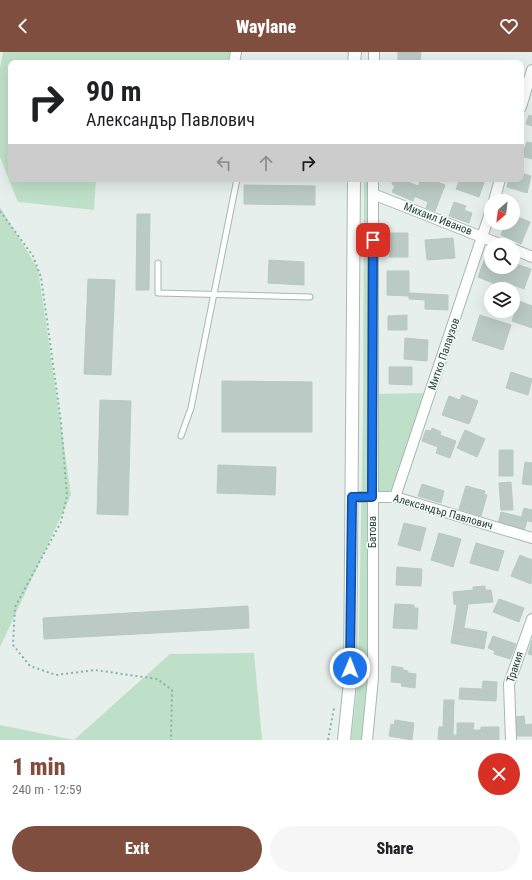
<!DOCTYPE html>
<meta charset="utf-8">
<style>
body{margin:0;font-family:"Roboto Condensed",sans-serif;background:#f6f6f6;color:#202124;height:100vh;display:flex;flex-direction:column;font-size:15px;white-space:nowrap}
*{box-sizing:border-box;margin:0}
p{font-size:13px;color:#757577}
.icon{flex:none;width:22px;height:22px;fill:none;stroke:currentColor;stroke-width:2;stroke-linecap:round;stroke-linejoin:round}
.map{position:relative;height:688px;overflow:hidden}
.side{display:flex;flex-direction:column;background:#fff;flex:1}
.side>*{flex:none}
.top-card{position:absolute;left:8px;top:8px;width:516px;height:122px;border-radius:8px;box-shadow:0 4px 16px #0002;background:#fff;color:#202124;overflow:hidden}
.needle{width:26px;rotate:208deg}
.tools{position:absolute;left:484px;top:142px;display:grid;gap:8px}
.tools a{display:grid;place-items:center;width:36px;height:36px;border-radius:50%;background:#fff;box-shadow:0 4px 16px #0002;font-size:20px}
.pin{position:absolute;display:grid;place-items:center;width:34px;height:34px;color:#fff;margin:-17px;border-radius:8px;box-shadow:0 2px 6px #0006}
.me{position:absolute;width:44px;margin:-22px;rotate:1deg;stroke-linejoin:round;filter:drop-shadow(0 0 3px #0008)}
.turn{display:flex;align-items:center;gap:14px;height:84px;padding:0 12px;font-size:18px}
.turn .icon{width:52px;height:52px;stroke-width:2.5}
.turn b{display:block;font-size:28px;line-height:34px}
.lanes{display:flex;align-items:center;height:38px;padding:0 12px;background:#0003;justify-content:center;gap:20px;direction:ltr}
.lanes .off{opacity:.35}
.round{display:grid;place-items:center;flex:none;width:42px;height:42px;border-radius:21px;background:#f6f6f6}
.head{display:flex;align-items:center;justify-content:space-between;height:68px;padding:0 12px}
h1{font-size:24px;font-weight:800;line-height:30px;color:#7f4e3f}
.cta{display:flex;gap:8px;margin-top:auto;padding:8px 12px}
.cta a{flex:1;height:46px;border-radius:24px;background:#7f4e3f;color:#fff;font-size:16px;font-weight:800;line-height:46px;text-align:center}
.cta a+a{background:#f6f6f6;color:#202124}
header{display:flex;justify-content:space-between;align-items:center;height:52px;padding:0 12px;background:#7f4e3f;color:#fff;font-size:18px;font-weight:800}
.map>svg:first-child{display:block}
</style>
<header><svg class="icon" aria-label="back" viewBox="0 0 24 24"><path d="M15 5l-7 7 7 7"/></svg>Waylane<svg class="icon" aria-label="heart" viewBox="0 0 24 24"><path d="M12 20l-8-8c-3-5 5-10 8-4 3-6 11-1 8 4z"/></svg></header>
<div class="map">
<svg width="532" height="688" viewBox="0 0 532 688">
<rect width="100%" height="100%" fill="#e6efeb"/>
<path fill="#bfe0c8" d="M 3,0 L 230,0 L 228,11 L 11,11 L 11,127 L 96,127 L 94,158 L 18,150 L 0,105 L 0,16 Z
M 364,127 L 373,127 L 373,342 L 430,341 L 395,445 L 372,445 L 367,688 L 351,688 L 358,629 L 363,364 Z
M 0,155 L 38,217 L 71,443 L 0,595 Z
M 254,601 L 262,688 L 0,688 L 0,673 L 74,688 L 170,602 Z"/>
<path fill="#bbcac4" stroke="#b8c9c2" d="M 398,0 L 421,0 L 420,11 L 398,11 Z
M 529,63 L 532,64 L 532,74 L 526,72 Z
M 527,90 L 532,91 L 532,107 L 521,104 L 521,95 L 525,96 Z
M 521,121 L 531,124 L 527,141 L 507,135 L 509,127 L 521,127 Z
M 394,127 L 409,127 L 408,130 L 418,134 L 413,149 L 392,140 L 395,134 L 392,132 Z
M 421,127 L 430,127 L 445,133 L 435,159 L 426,156 L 428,150 L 414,144 Z
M 460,127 L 485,127 L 479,145 L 456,137 Z
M 244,133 L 315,134 L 315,153 L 244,152 Z
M 454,150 L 466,154 L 464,158 L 472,161 L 469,171 L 449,164 Z
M 137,162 L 150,162 L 149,238 L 136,238 Z
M 513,163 L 530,170 L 521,192 L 501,183 L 506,171 L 513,171 Z
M 389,181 L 408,181 L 408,205 L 389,205 Z
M 453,186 L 455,206 L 427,208 L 425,188 Z
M 485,206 L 491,208 L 491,215 L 507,215 L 500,234 L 478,225 Z
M 269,208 L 304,210 L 304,233 L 268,231 Z
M 513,211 L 531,217 L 524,237 L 502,229 L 507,215 L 513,215 Z
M 387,219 L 409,219 L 409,244 L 387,243 Z
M 88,227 L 115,228 L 111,323 L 84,322 Z
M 409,241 L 448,243 L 448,258 L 425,257 L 425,248 L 409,247 Z
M 519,249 L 532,254 L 532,276 L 512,269 Z
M 407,263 L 407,278 L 388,278 L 388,264 Z
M 480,263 L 511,273 L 503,298 L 472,288 Z
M 405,286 L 428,288 L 427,309 L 404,307 Z
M 389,315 L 412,315 L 412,333 L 389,332 Z
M 511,320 L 532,327 L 528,343 L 506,336 Z
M 222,329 L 312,330 L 312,380 L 222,380 Z
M 462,343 L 478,349 L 469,372 L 442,363 L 449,344 L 460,348 Z
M 100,348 L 131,349 L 128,463 L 97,462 Z
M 432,376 L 441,380 L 440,383 L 456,389 L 450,406 L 436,401 L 438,395 L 422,389 L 426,378 L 431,379 Z
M 465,378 L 485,387 L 477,405 L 457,396 Z
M 499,398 L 513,398 L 513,424 L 499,424 Z
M 525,410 L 532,411 L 532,433 L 522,432 Z
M 218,413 L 276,415 L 275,443 L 217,441 Z
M 511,430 L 513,458 L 501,458 L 499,431 Z
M 422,432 L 444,439 L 441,451 L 418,444 Z
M 466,434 L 485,439 L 484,442 L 487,443 L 481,464 L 459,457 Z
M 524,456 L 532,458 L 532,470 L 521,467 Z
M 501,460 L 521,465 L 521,467 L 527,469 L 524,479 L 498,472 Z
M 404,471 L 426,476 L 420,499 L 398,493 Z
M 439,481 L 461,487 L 453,515 L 431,508 Z
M 476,491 L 504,499 L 498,519 L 470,511 Z
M 520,503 L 532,508 L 531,532 L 511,524 Z
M 397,515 L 422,517 L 421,534 L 396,533 Z
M 485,534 L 485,538 L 491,538 L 493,550 L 468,552 L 463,581 L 453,579 L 457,553 L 454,552 L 453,540 L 473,538 L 473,535 Z
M 499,547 L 524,556 L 519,570 L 493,560 Z
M 395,552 L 414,553 L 414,556 L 418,556 L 417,577 L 393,576 Z
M 248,554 L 249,576 L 44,587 L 43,566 Z
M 464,576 L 487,580 L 484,597 L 451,591 L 453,579 L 463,581 Z
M 493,584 L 516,592 L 510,607 L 494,602 L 495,599 L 488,596 Z
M 532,588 L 532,603 L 528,602 Z
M 392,614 L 403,616 L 403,618 L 408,619 L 408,621 L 416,622 L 415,636 L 401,634 L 402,631 L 391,630 Z
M 483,629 L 497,630 L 496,649 L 459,647 L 460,636 L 482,637 Z
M 444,648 L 454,648 L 453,683 L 457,683 L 457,688 L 438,688 L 439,675 L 443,675 Z
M 524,664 L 525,673 L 532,672 L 532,684 L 515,684 L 515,665 Z
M 395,668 L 414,671 L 412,688 L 389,684 L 391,672 L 394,673 Z
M 457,671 L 474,671 L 473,678 L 481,678 L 481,675 L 499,675 L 499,688 L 457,688 Z"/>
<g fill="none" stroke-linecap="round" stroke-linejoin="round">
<defs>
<path id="service" d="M 158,211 L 158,241 L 310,245
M 181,384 L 191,356 L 237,127"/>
<path id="minor" d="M 234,11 L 236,0
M 374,11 L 374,0
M 521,55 L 532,18
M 373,142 L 502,193
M 494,149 L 500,127
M 513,197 L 532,205
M 352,445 L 395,445 L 532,486
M 395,445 L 491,158
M 367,688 L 373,626 L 373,127
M 511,688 L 509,632 L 532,567"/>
<path id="secondary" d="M 354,11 L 355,0
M 344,688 L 350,630 L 354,127"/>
</defs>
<use href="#service" stroke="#a8b8b2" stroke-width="7"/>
<use href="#minor" stroke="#a8b8b2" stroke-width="12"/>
<use href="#secondary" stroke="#a4bbb3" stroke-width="14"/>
<path stroke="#86b3a5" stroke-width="2" stroke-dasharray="2 3" stroke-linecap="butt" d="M 0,159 L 33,204 L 41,225 L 61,370 L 67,444 L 61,470 L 15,555 L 13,593 L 30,614 L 56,623 L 95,618 L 157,627 L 172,638 L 171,688
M 328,688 L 334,656"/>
<use href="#service" stroke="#fff" stroke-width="5"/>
<use href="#minor" stroke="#fff" stroke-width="10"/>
<use href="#secondary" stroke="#fff" stroke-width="12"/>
</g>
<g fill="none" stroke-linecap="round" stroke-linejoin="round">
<defs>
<path id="route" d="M 350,616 L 352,445 L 372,445 L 373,188"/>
</defs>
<use href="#route" stroke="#114b97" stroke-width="10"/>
<use href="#route" stroke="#1a73e8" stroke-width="7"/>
</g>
<g text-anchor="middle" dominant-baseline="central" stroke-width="3" stroke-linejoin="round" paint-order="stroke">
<g font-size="11" fill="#24423a" stroke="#f7fbf9">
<text transform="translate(438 167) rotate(21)">Михаил Иванов</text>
<text transform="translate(444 302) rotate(-71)">Митко Палаузов</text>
<text transform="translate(443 460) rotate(16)">Александър Павлович</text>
<text transform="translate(372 480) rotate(-90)">Батова</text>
<text transform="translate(515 615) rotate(-72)">Тракия</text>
</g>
</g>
</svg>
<div class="tools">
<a><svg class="needle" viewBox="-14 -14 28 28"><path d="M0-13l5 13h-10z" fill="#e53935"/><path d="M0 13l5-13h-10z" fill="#757577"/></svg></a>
<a><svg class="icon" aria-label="search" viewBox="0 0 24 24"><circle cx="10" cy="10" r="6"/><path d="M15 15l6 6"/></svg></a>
<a><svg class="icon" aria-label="layers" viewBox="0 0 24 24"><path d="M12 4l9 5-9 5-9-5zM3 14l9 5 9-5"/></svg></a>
</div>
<div class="pin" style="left:373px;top:188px;background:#d93025"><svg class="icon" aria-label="arrive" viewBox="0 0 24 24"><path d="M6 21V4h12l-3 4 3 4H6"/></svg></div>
<svg class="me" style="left:350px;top:616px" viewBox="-20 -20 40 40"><circle r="17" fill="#1a73e8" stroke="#fff" stroke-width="3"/><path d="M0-11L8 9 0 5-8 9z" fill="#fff"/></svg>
<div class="top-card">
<div class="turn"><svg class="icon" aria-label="right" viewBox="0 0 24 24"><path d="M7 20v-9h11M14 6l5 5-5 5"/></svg><div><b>90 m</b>Александър Павлович</div></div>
<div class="lanes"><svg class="icon off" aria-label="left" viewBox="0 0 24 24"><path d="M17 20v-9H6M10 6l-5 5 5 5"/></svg><svg class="icon off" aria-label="ahead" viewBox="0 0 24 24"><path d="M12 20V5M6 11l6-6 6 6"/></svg><svg class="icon" aria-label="right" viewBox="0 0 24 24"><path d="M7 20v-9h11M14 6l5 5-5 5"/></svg></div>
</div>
</div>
<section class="side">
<div class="head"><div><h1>1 min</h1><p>240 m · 12:59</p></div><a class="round" style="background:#d93025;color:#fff"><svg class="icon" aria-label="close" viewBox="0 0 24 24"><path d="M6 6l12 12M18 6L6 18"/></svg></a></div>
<div class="cta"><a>Exit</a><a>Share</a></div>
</section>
